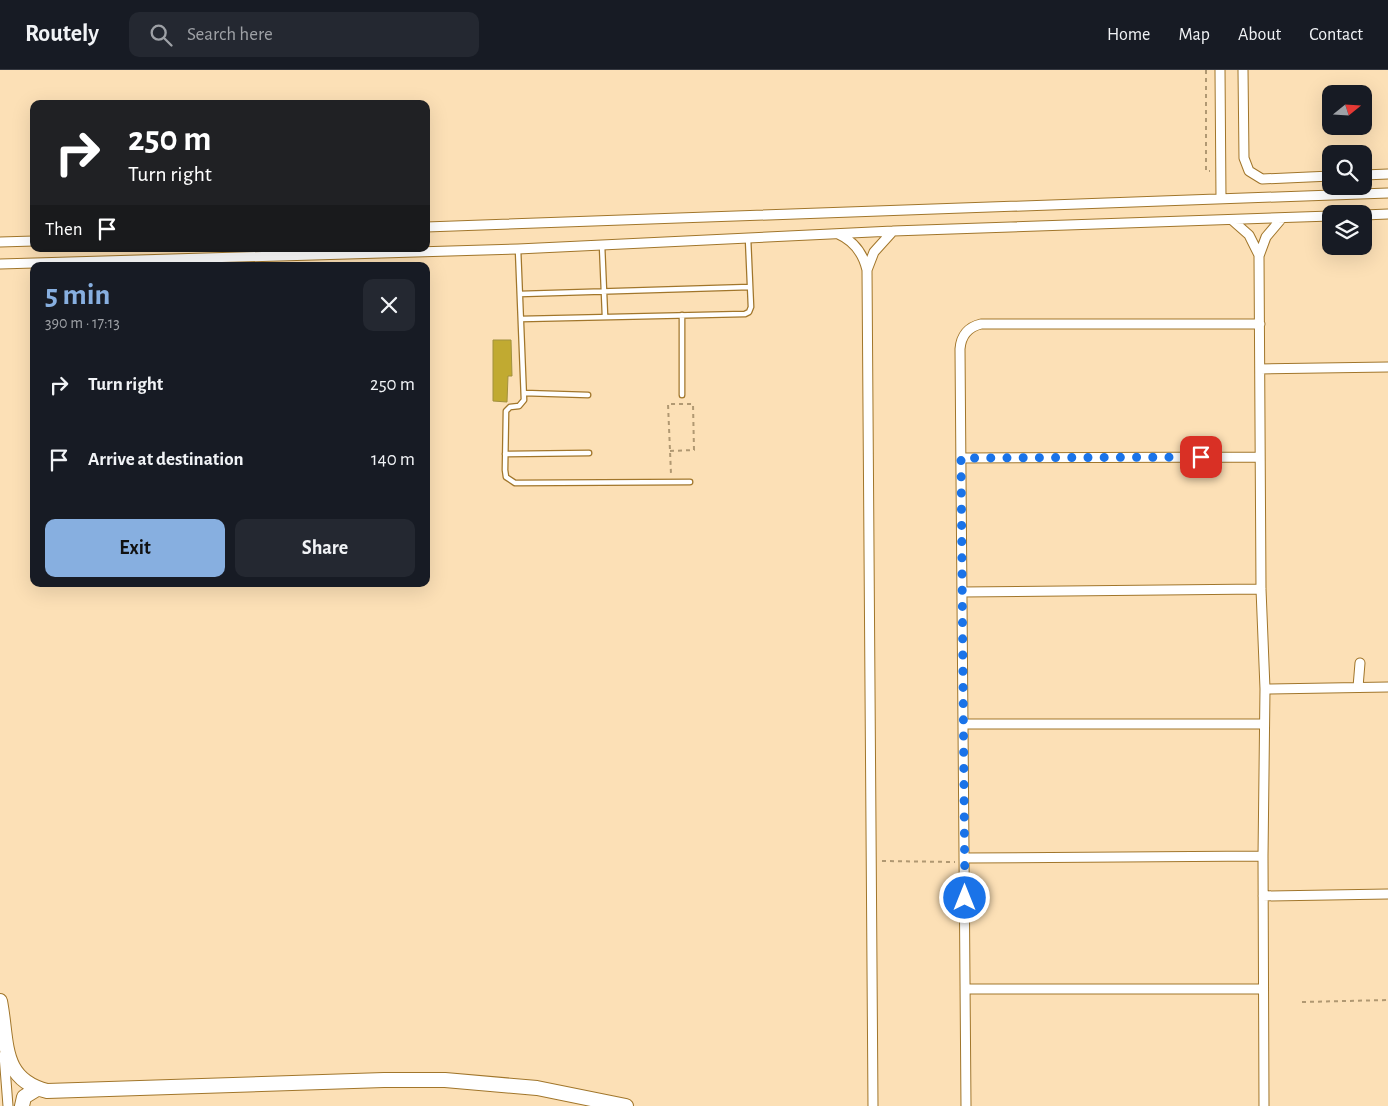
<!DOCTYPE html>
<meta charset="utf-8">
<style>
body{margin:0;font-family:"Alegreya Sans",sans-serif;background:#242831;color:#f1f3f6;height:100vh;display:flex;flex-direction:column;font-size:19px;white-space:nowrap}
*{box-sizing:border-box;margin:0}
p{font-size:16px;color:#9ea1a6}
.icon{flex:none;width:28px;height:28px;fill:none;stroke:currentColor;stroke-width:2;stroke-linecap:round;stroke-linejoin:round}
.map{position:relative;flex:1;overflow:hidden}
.side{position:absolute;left:30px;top:192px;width:400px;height:325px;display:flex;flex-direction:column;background:#171b24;border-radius:10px;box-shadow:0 5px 20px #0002}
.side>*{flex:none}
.top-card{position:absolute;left:30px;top:30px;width:400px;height:152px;border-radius:10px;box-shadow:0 5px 20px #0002;background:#202124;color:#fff;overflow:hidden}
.needle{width:32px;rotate:72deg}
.tools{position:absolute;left:1322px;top:15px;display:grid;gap:10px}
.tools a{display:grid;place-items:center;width:50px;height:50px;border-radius:10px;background:#171b24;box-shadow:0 5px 20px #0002;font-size:25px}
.pin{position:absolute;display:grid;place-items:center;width:42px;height:42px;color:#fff;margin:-21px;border-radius:10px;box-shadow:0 2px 8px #0006}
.me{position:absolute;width:55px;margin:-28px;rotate:0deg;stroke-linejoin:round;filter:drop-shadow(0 0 4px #0008)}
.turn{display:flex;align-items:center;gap:18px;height:105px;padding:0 15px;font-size:22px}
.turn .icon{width:65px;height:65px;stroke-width:2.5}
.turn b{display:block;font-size:35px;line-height:42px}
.then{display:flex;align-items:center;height:48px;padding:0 15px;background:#0003;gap:10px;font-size:19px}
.round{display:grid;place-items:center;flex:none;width:52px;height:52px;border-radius:10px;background:#242831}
.overview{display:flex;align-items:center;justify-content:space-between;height:85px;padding:0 15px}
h1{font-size:30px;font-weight:700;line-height:38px;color:#87afe0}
.primary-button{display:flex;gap:10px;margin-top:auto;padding:10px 15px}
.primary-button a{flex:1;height:58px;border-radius:10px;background:#87afe0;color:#111;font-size:20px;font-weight:700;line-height:58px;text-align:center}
.primary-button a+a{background:#242831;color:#f1f3f6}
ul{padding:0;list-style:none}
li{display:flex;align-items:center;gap:15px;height:75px;padding:0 15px}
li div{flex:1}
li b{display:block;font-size:19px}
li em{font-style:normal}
header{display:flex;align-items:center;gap:30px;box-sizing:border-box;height:70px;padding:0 25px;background:#171b24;border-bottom:1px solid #363941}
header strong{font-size:24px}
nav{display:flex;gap:28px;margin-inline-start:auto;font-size:18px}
.search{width:350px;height:45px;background:#242831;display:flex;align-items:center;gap:12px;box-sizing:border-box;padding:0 18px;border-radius:10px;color:#9ea1a6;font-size:19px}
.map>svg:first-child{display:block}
</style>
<header>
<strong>Routely</strong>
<div class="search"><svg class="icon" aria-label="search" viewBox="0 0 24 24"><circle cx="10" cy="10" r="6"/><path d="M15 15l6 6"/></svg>Search here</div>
<nav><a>Home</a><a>Map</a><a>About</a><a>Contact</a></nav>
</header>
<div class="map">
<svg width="1388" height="1036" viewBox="0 0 1388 1036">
<rect width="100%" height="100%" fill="#fce0b6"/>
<path fill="#c1aa31" stroke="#a2913e" d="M 493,270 L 511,270 L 512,306 L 508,306 L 507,332 L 493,331 Z"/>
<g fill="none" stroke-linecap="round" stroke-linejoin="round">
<defs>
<path id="lane" d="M 602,175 L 605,246
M 518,179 L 524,330 L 519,336 L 510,337 L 506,341 L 505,400 L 506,407 L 515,413 L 690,412
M 520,224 L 750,217
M 682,245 L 682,325
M 521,249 L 745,244 L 749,242 L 751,237 L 748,168
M 524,323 L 588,325
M 505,384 L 589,383"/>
<path id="street" d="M 1220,0 L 1221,128
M 1243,0 L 1244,88 L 1249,101 L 1262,109 L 1331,106
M 1364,105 L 1388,104
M 1364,145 L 1388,144
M 1232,150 L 1249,165 L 1259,185
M 426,157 L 1388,123
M 838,164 C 854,171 863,183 867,200 L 873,1036
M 0,172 L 34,171
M 0,194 L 518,179 L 893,161 L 1331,146
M 867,200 L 874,182 L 893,161
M 1260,299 L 1388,297
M 961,388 L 1260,387
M 962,522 L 1261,519
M 1358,617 L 1360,593
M 1265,619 L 1388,617
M 963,654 L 1264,654
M 965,788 L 1263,786
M 1263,826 L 1388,824
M 965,919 L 1263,919
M 4,985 L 8,1036
M 966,1036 L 960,279 C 961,266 968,257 981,254 L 1260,254
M 1264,1036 L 1263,786 L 1265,619 L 1261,519 L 1259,186 L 1266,167 L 1282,148"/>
<path id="secondary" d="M 0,931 C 8,972 0,1009 47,1021 L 384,1010 L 445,1010 L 537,1018 L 626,1036
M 22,1036 L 24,1027 L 37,1019"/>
</defs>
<use href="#lane" stroke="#a1762b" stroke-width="7"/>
<use href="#street" stroke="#a1762b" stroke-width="11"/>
<use href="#secondary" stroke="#a1762b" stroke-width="16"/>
<path stroke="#b09872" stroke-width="2" stroke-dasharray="4 4" stroke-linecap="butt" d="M 1206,0 L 1206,101 L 1210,101
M 670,381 L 694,380 L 693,334 L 668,334 L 671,404
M 882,791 L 955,792
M 1302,932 L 1388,930"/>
<use href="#lane" stroke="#fff" stroke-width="4.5"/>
<use href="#street" stroke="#fff" stroke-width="9"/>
<use href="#secondary" stroke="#fff" stroke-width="14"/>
</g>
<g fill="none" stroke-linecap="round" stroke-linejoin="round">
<path stroke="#1a73e8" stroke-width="9" stroke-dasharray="0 16.2" d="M 965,828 L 961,388 L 1201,387"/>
</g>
</svg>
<div class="tools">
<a><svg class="needle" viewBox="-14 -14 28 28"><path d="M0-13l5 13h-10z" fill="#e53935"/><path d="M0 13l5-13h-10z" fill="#9ea1a6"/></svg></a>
<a><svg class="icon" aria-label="search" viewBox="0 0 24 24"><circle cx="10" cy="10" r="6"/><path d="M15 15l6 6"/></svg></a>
<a><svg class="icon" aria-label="layers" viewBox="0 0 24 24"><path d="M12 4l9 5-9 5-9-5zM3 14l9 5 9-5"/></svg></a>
</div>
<div class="pin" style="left:1201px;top:387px;background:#d93025"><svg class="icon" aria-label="arrive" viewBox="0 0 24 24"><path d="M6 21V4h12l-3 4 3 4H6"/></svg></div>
<svg class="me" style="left:965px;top:828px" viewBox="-20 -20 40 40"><circle r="17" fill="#1a73e8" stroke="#fff" stroke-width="3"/><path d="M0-11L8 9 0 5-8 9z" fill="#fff"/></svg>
<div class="top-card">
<div class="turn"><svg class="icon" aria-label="right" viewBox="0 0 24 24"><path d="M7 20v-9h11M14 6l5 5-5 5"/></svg><div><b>250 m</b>Turn right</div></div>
<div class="then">Then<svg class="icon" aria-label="arrive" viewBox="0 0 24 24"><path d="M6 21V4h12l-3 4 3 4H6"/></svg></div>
</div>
<section class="side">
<div class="overview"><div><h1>5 min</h1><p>390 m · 17:13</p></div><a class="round"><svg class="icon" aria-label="close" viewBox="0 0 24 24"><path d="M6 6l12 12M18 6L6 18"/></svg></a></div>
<ul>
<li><svg class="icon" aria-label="right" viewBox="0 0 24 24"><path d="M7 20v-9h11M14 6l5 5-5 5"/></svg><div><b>Turn right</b></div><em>250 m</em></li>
<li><svg class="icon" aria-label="arrive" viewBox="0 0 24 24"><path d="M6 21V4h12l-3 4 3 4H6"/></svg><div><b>Arrive at destination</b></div><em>140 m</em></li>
</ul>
<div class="primary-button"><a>Exit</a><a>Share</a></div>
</section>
</div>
